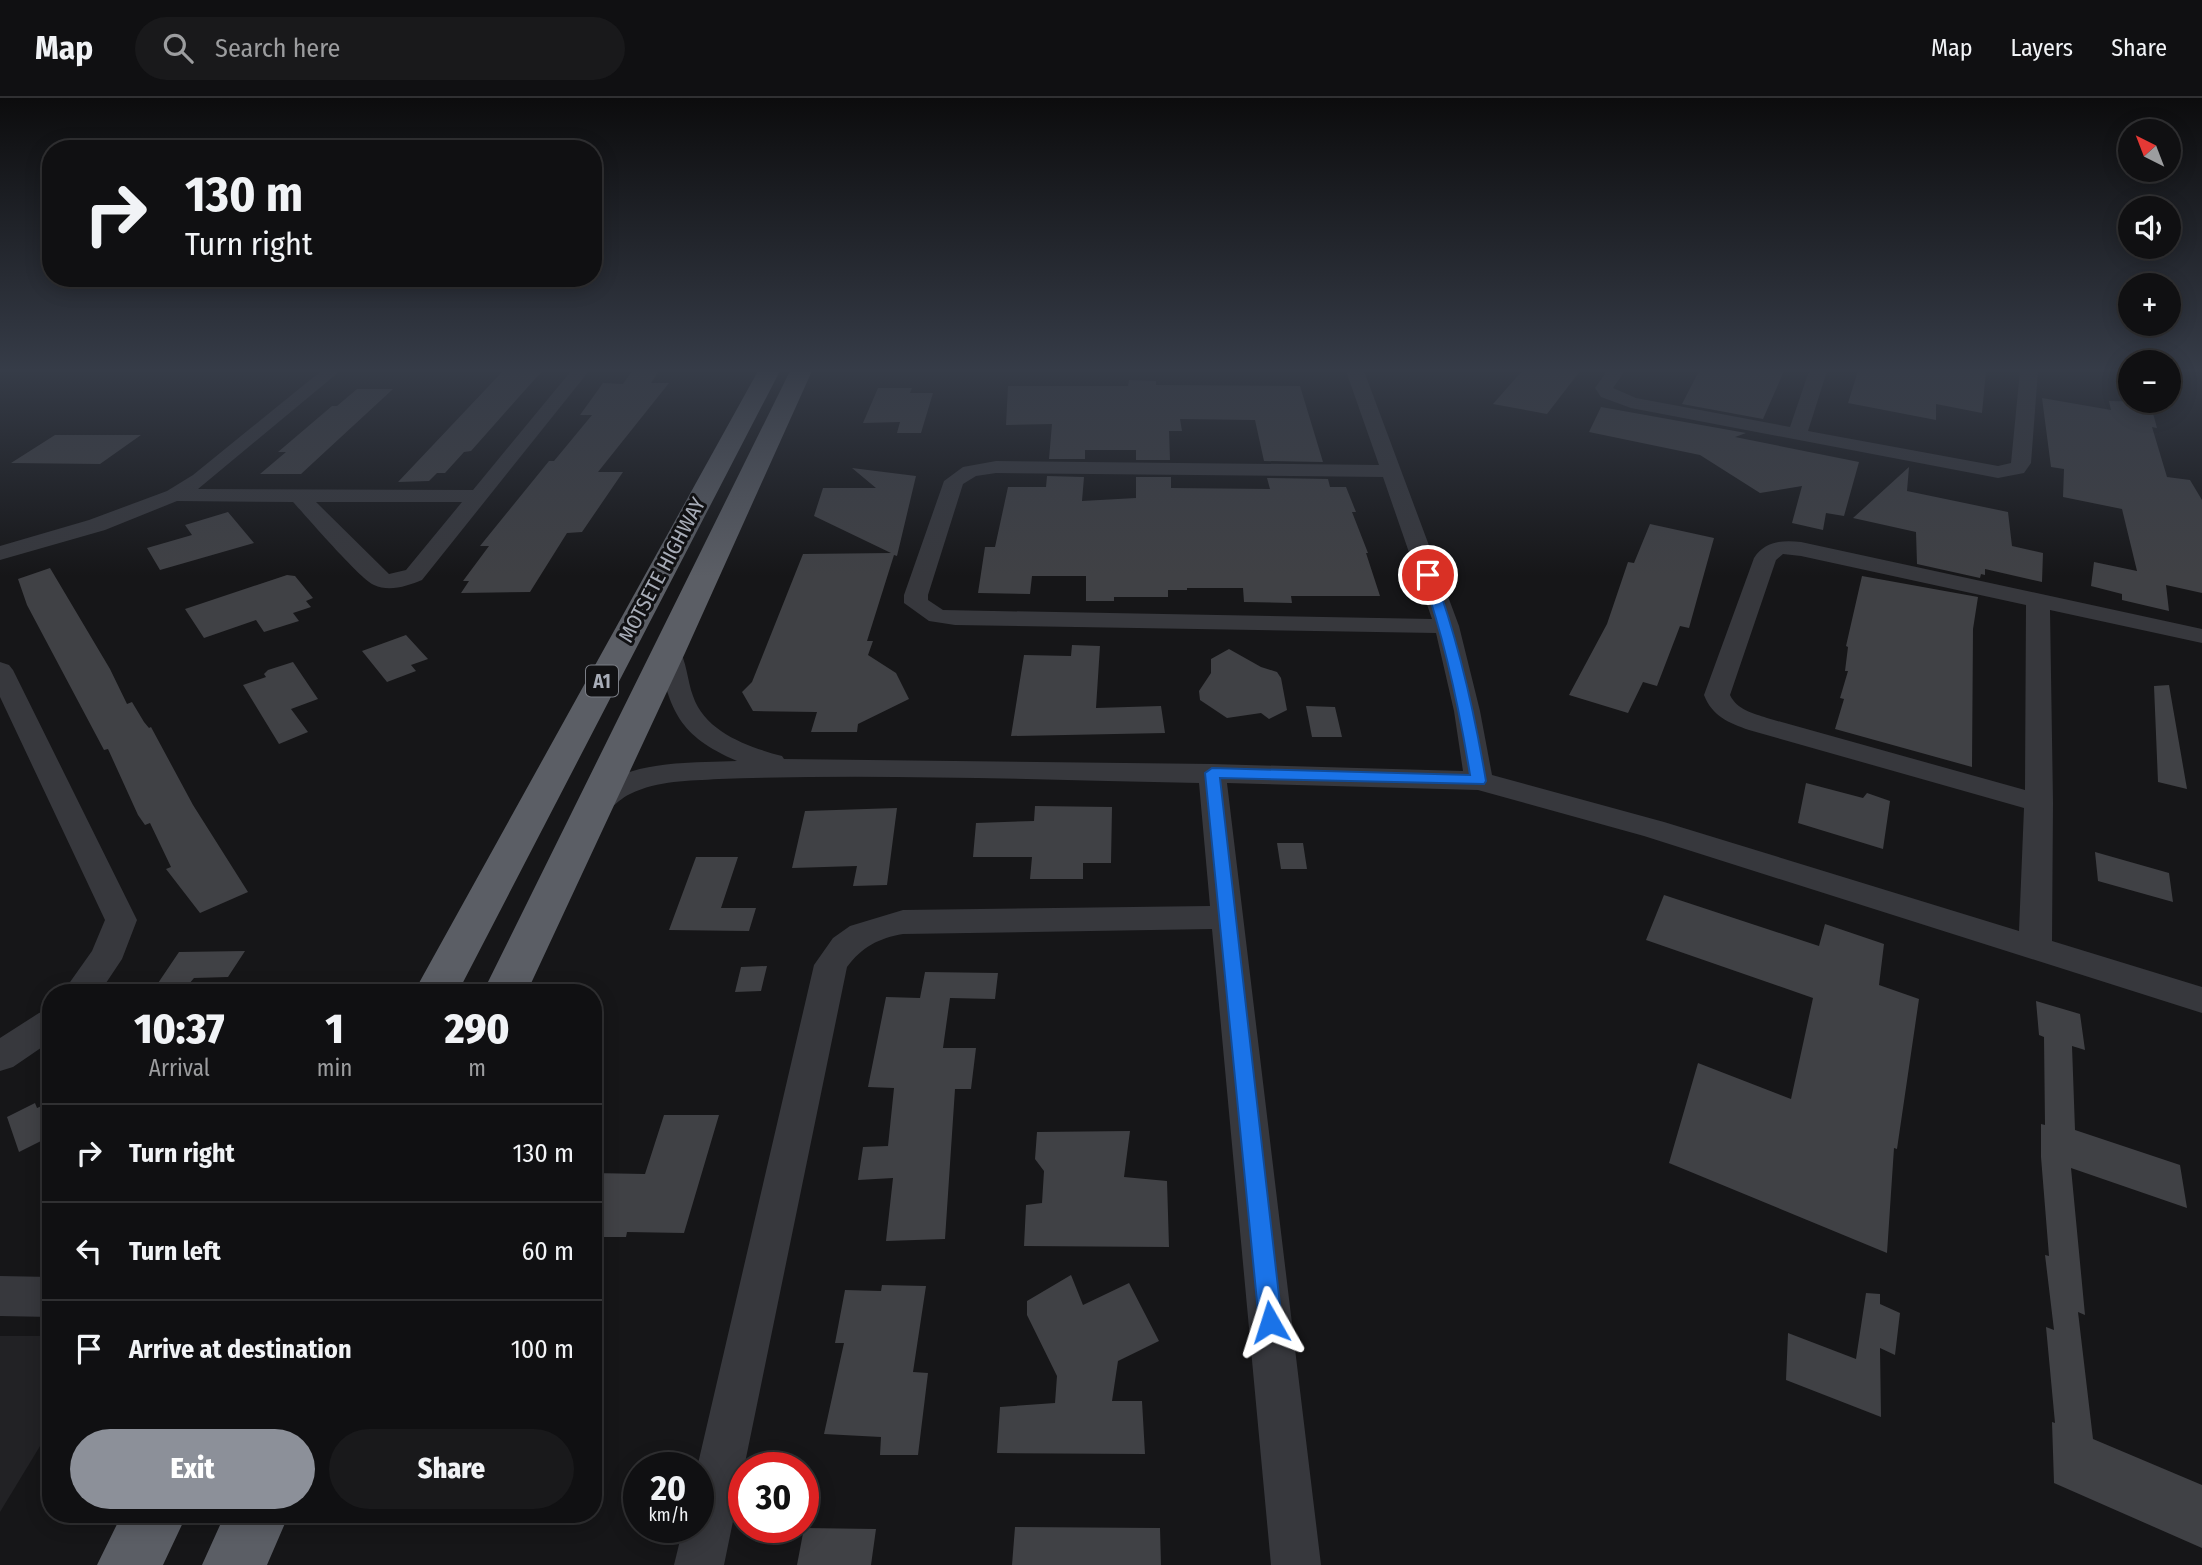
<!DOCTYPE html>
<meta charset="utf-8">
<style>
body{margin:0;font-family:"Fira Sans Condensed",sans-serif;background:#19191b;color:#f1f3f6;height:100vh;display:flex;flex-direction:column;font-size:26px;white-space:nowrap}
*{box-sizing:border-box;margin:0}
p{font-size:23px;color:#9c9d9f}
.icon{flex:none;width:38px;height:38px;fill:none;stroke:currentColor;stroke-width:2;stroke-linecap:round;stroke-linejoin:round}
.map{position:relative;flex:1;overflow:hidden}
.side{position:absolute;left:42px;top:886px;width:560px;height:539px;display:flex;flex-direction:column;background:#101012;border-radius:28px;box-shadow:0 4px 18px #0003,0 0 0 2px #303032}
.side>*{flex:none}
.guide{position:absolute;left:42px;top:42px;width:560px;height:147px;border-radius:28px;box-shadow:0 4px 18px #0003,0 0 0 2px #303032;background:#101012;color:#f1f3f6;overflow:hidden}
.needle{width:46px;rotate:318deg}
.controls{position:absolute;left:2118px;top:21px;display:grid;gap:14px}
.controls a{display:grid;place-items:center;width:63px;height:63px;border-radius:50%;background:#101012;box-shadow:0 4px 18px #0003,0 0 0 2px #303032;font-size:35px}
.speed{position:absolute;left:623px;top:1354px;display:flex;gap:14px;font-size:35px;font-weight:700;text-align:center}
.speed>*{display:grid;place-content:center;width:91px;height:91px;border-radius:50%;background:#101012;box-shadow:0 4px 18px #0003,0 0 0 2px #303032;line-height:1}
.speed small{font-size:18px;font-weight:400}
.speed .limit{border:10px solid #d22;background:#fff;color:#111}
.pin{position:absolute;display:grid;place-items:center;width:60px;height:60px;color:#fff;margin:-30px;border:4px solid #fff;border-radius:50%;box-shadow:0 2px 7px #0007}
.me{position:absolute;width:77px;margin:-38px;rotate:354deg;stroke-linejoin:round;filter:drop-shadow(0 0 5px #0008)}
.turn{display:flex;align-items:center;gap:24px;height:147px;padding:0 28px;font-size:32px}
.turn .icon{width:91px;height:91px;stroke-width:2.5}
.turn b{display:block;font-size:49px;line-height:60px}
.eta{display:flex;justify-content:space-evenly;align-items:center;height:119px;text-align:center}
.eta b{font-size:42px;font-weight:800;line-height:49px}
.primary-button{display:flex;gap:14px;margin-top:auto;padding:14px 28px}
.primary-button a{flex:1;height:80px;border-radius:42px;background:#8c9099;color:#fff;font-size:28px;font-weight:800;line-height:80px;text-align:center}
.primary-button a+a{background:#19191b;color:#f1f3f6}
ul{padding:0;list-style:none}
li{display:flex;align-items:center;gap:21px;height:98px;padding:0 28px;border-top:2px solid #303032}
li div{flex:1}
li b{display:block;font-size:26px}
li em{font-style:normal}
header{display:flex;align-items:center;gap:42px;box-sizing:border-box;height:98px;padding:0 35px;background:#101012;border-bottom:2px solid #303032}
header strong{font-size:33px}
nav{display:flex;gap:38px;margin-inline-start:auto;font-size:24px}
.search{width:490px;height:63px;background:#19191b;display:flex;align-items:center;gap:18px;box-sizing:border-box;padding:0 24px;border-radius:38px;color:#9c9d9f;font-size:26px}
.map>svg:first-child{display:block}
</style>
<header>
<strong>Map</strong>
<div class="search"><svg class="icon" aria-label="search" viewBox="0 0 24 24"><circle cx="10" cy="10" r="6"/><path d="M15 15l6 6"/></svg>Search here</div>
<nav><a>Map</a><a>Layers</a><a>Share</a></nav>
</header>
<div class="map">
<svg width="2202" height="1467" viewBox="0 0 2202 1467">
<rect width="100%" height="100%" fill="#161618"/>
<path fill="#222225" d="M 0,1238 L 51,1238 L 51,1330 L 0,1414 Z"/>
<path fill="#404145" d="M 503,273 L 542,273 L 471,353 L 464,354 L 445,375 L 437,375 L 429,383 L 398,384 Z
M 632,273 L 659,273 L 651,285 L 669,285 L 598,374 L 623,374 L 582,434 L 567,435 L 530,494 L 461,495 L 469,483 L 463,483 L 489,448 L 480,448 L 549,363 L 554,363 L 592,317 L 580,317 L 603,285 L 623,286 Z
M 1522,273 L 1580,273 L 1547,316 L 1493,306 Z
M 1699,273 L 1784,273 L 1763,321 L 1682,306 Z
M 1858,273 L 1986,273 L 1982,315 L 1936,306 L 1936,322 L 1848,305 Z
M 1129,282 L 1156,283 L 1156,287 L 1300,288 L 1323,364 L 1264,363 L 1255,322 L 1180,321 L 1182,333 L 1169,333 L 1170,362 L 1136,362 L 1136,352 L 1085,352 L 1085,361 L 1049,361 L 1052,326 L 1006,327 L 1008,288 L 1128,288 Z
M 878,290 L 912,290 L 910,295 L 933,295 L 921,335 L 897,335 L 900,324 L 863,325 Z
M 357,291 L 393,291 L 301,376 L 260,376 L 286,354 L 278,354 L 332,308 L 337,308 Z
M 2042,300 L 2111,312 L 2109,303 L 2150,304 L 2157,330 L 2152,329 L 2167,379 L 2190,382 L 2202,402 L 2202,495 L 2166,487 L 2169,513 L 2122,502 L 2122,496 L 2091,488 L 2094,464 L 2137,473 L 2122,411 L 2063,399 L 2064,371 L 2051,369 Z
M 1601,309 L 1746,335 L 1735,339 L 1859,364 L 1844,418 L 1826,415 L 1823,432 L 1792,425 L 1802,388 L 1760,395 L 1700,357 L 1589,334 Z
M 55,337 L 141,337 L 100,366 L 11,365 Z
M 1909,369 L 1907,393 L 2008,414 L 2012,448 L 2043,455 L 2042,484 L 1985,471 L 1985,477 L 1981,476 L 1980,480 L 1917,466 L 1916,434 L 1853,420 Z
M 852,370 L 916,378 L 897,458 L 894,457 L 867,543 L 873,543 L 868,557 L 896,575 L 909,601 L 858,626 L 857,634 L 811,634 L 817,614 L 753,613 L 742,594 L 752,584 L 803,456 L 891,455 L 814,418 L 823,390 L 876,390 Z
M 1047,378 L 1084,379 L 1082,403 L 1136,400 L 1136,379 L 1171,379 L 1171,390 L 1270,391 L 1267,380 L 1328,381 L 1330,389 L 1346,389 L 1356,414 L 1352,414 L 1368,455 L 1366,455 L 1380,498 L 1291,498 L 1292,505 L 1244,504 L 1243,490 L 1187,490 L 1187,492 L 1168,492 L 1168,499 L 1114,499 L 1114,503 L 1086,503 L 1086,478 L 1032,478 L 1030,496 L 978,495 L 985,449 L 995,449 L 1008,389 L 1046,389 Z
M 228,414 L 254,445 L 160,472 L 147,450 L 192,437 L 185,427 Z
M 1650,426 L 1714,440 L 1689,530 L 1680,528 L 1657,588 L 1643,584 L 1628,615 L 1569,597 L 1607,526 L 1628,464 L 1634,465 Z
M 50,470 L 110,571 L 127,606 L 132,604 L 144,624 L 149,630 L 151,629 L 193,707 L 248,794 L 200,815 L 166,771 L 171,769 L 150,725 L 145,727 L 138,717 L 108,651 L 104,652 L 27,507 L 18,481 Z
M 287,477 L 295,478 L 313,500 L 306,503 L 311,509 L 293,515 L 299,523 L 264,534 L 256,522 L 204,540 L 185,511 Z
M 1862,478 L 1978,499 L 1973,531 L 1972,669 L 1835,631 L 1844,601 L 1840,600 L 1848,573 L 1845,573 L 1848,549 L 1846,548 Z
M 406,537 L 428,561 L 411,567 L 416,573 L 387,584 L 362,553 Z
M 1072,547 L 1100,548 L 1096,610 L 1161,608 L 1165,635 L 1011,638 L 1024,557 L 1071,558 Z
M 1229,551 L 1261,569 L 1277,574 L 1281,580 L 1287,612 L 1269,621 L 1261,615 L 1227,620 L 1200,602 L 1199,593 L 1211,575 L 1211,561 Z
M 293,564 L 318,601 L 291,611 L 308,634 L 279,646 L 243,587 L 266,579 L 264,576 L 268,572 Z
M 2169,587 L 2187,691 L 2158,684 L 2154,588 Z
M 1306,608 L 1335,609 L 1342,639 L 1312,639 Z
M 1806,685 L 1863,700 L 1867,695 L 1890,703 L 1883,751 L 1798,725 Z
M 1035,708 L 1112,709 L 1111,765 L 1083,765 L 1083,781 L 1030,781 L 1032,759 L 973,759 L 976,725 L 1034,723 Z
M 897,710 L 887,787 L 853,788 L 857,768 L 792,770 L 805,713 Z
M 1277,745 L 1303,745 L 1307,771 L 1281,771 Z
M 2095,754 L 2169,775 L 2173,804 L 2098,783 Z
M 696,759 L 738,759 L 721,810 L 756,810 L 749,833 L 669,832 Z
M 1664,797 L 1819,848 L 1825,826 L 1884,846 L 1879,887 L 1919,901 L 1897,1051 L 1894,1050 L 1887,1155 L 1669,1065 L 1698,965 L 1791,1001 L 1813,900 L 1646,842 Z
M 245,853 L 228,879 L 194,880 L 184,892 L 152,894 L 179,854 Z
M 767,868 L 761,893 L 735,894 L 741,869 Z
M 925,874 L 998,875 L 995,901 L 950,900 L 943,950 L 976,950 L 971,991 L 955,991 L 945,1141 L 886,1143 L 893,1080 L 858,1082 L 863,1049 L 888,1048 L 894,990 L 868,989 L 886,899 L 920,900 Z
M 2036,903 L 2080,916 L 2085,952 L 2072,948 L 2075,1032 L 2180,1067 L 2187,1110 L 2071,1070 L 2085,1217 L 2078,1214 L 2093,1341 L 2202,1387 L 2202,1450 L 2054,1385 L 2052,1324 L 2055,1325 L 2046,1229 L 2054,1232 L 2045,1157 L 2049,1158 L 2041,1059 L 2041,1026 L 2045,1027 L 2044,939 L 2039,937 Z
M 51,1004 L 51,1038 L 19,1054 L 7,1019 L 35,1005 L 37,1010 Z
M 664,1017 L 719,1017 L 684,1135 L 627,1134 L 626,1139 L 593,1139 L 593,1075 L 645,1076 Z
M 1130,1033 L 1124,1079 L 1167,1083 L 1169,1149 L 1024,1148 L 1026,1107 L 1042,1105 L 1044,1073 L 1035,1061 L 1037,1034 Z
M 1071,1177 L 1083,1207 L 1129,1185 L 1159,1243 L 1118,1263 L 1112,1303 L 1142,1303 L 1145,1356 L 997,1355 L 1000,1309 L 1055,1305 L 1057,1278 L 1027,1217 L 1027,1203 Z
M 882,1187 L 926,1188 L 913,1274 L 928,1275 L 918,1357 L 880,1357 L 881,1339 L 824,1336 L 844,1245 L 835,1245 L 845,1192 L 881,1193 Z
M 1866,1195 L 1880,1196 L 1880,1206 L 1900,1215 L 1895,1257 L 1880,1250 L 1881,1319 L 1786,1282 L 1788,1235 L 1856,1261 Z
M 1015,1429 L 1160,1430 L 1161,1467 L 1012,1467 Z
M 804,1430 L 876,1431 L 871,1467 L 797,1467 Z"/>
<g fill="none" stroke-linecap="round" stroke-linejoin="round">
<path fill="#37383d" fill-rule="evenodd" d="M 321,273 L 340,273 L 198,391 L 473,392 L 571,273 L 589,273 L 422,482 C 408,488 389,494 374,487 C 360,481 307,419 293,404 L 177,403 L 105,432 L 0,462 L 0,448 L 89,422 L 167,393 L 193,377 ZM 316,404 L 462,404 L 406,472 L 389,476 Z
M 1346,273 L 1364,273 L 1459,528 L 1480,613 L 1492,677 L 1664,724 L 2019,833 L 2024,710 L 1749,632 C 1729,625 1712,618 1704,597 L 1754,460 C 1765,443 1782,442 1801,444 L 2202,531 L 2202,545 L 2050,512 L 2053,705 L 2052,843 L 2202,889 L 2202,915 L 1644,738 L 1478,692 L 1227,685 L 1321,1467 L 1271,1467 L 1212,831 L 903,836 C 879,840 862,849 847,869 L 724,1467 L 674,1467 L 683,1430 L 698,1430 L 697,1370 L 814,867 L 833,840 L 850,828 L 903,812 L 1210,808 L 1199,685 C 1039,682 879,675 719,681 C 688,683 659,682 630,696 C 611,705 605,725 581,719 L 576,712 C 609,661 684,665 737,663 C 678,637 671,614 657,555 L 660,550 L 669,548 L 678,550 C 687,563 687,582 693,598 C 705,634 748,649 782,658 L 784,661 L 1212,666 L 1463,673 L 1454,613 L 1436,535 L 955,527 L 929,523 L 904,505 L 904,497 L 944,383 L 963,369 L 996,363 L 1379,367 ZM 996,375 L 1383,379 L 1432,521 L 943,512 L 928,502 L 928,497 L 963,386 L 976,378 ZM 1783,456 L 1801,458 L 2026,507 L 2025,692 L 1767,620 C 1753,615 1737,612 1730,597 L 1776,462 Z
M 1607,273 L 1625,273 L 1613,290 L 1636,300 L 1790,329 L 1809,273 L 1827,273 L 1808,333 L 1998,368 L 2011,365 L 2020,273 L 2038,273 L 2031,365 L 2024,375 L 1998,380 L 1631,310 L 1601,299 L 1595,290 Z
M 0,564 L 9,567 L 13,572 L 137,822 L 122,861 L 100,894 L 63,894 L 92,853 L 105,822 L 0,599 Z
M 51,911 L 51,943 L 13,969 L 0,973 L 0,940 L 39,915 Z
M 0,1178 L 51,1179 L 51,1219 L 0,1218 Z"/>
<path fill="#5b5e65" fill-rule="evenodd" d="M 758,273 L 780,273 L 458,894 L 414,894 Z
M 790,273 L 812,273 L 685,555 L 527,894 L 483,894 Z
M 122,1416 L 187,1416 L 163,1467 L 97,1467 Z
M 225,1416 L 289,1416 L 267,1467 L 202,1467 Z"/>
</g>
<linearGradient id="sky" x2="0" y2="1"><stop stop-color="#0c0c0d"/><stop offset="0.57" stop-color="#363c48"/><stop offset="1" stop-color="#363c48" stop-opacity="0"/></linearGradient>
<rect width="2202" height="478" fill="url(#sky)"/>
<path fill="#1a73e8" stroke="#114b97" stroke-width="2" d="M 1428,473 L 1434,477 C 1459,544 1474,612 1486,683 L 1484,686 L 1220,680 L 1282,1224 L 1278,1232 L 1270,1235 L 1262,1232 L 1259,1224 L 1205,675 L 1212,670 L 1470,677 C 1459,609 1445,542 1422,477 Z"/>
<g text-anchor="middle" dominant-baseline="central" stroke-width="6" stroke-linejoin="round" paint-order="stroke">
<rect fill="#111113" stroke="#7b7e86" stroke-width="2" x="586" y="567.5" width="32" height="31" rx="5"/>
<g font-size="19" font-weight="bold" fill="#a8adb8">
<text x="602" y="583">A1</text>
</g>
<g font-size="21" fill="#a8adb8" stroke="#111113">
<text transform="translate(662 472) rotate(-62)">MOTSETE HIGHWAY</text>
</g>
</g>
</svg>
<div class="controls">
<a><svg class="needle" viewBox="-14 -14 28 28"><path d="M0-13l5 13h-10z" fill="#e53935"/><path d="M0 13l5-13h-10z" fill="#9c9d9f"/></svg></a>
<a><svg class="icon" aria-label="sound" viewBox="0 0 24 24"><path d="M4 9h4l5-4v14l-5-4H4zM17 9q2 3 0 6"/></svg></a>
<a>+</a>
<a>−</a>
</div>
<div class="speed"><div>20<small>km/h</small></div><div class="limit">30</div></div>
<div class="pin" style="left:1428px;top:477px;background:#d93025"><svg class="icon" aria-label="arrive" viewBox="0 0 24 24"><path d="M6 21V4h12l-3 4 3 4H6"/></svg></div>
<svg class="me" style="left:1270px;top:1224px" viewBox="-20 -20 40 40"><path d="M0-17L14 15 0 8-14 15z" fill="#1a73e8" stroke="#fff" stroke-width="4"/></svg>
<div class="guide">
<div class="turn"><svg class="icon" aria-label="right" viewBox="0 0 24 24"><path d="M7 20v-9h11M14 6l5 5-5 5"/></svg><div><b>130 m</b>Turn right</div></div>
</div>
<section class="side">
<div class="eta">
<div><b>10:37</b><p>Arrival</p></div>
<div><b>1</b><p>min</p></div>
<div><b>290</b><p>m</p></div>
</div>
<ul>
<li><svg class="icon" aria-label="right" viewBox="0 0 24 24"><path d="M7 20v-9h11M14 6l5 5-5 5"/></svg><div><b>Turn right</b></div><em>130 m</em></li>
<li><svg class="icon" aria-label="left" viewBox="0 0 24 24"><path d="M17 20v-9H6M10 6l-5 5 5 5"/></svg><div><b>Turn left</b></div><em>60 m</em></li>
<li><svg class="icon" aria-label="arrive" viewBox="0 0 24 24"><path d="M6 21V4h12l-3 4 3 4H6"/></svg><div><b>Arrive at destination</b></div><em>100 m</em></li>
</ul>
<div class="primary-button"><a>Exit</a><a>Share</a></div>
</section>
</div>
